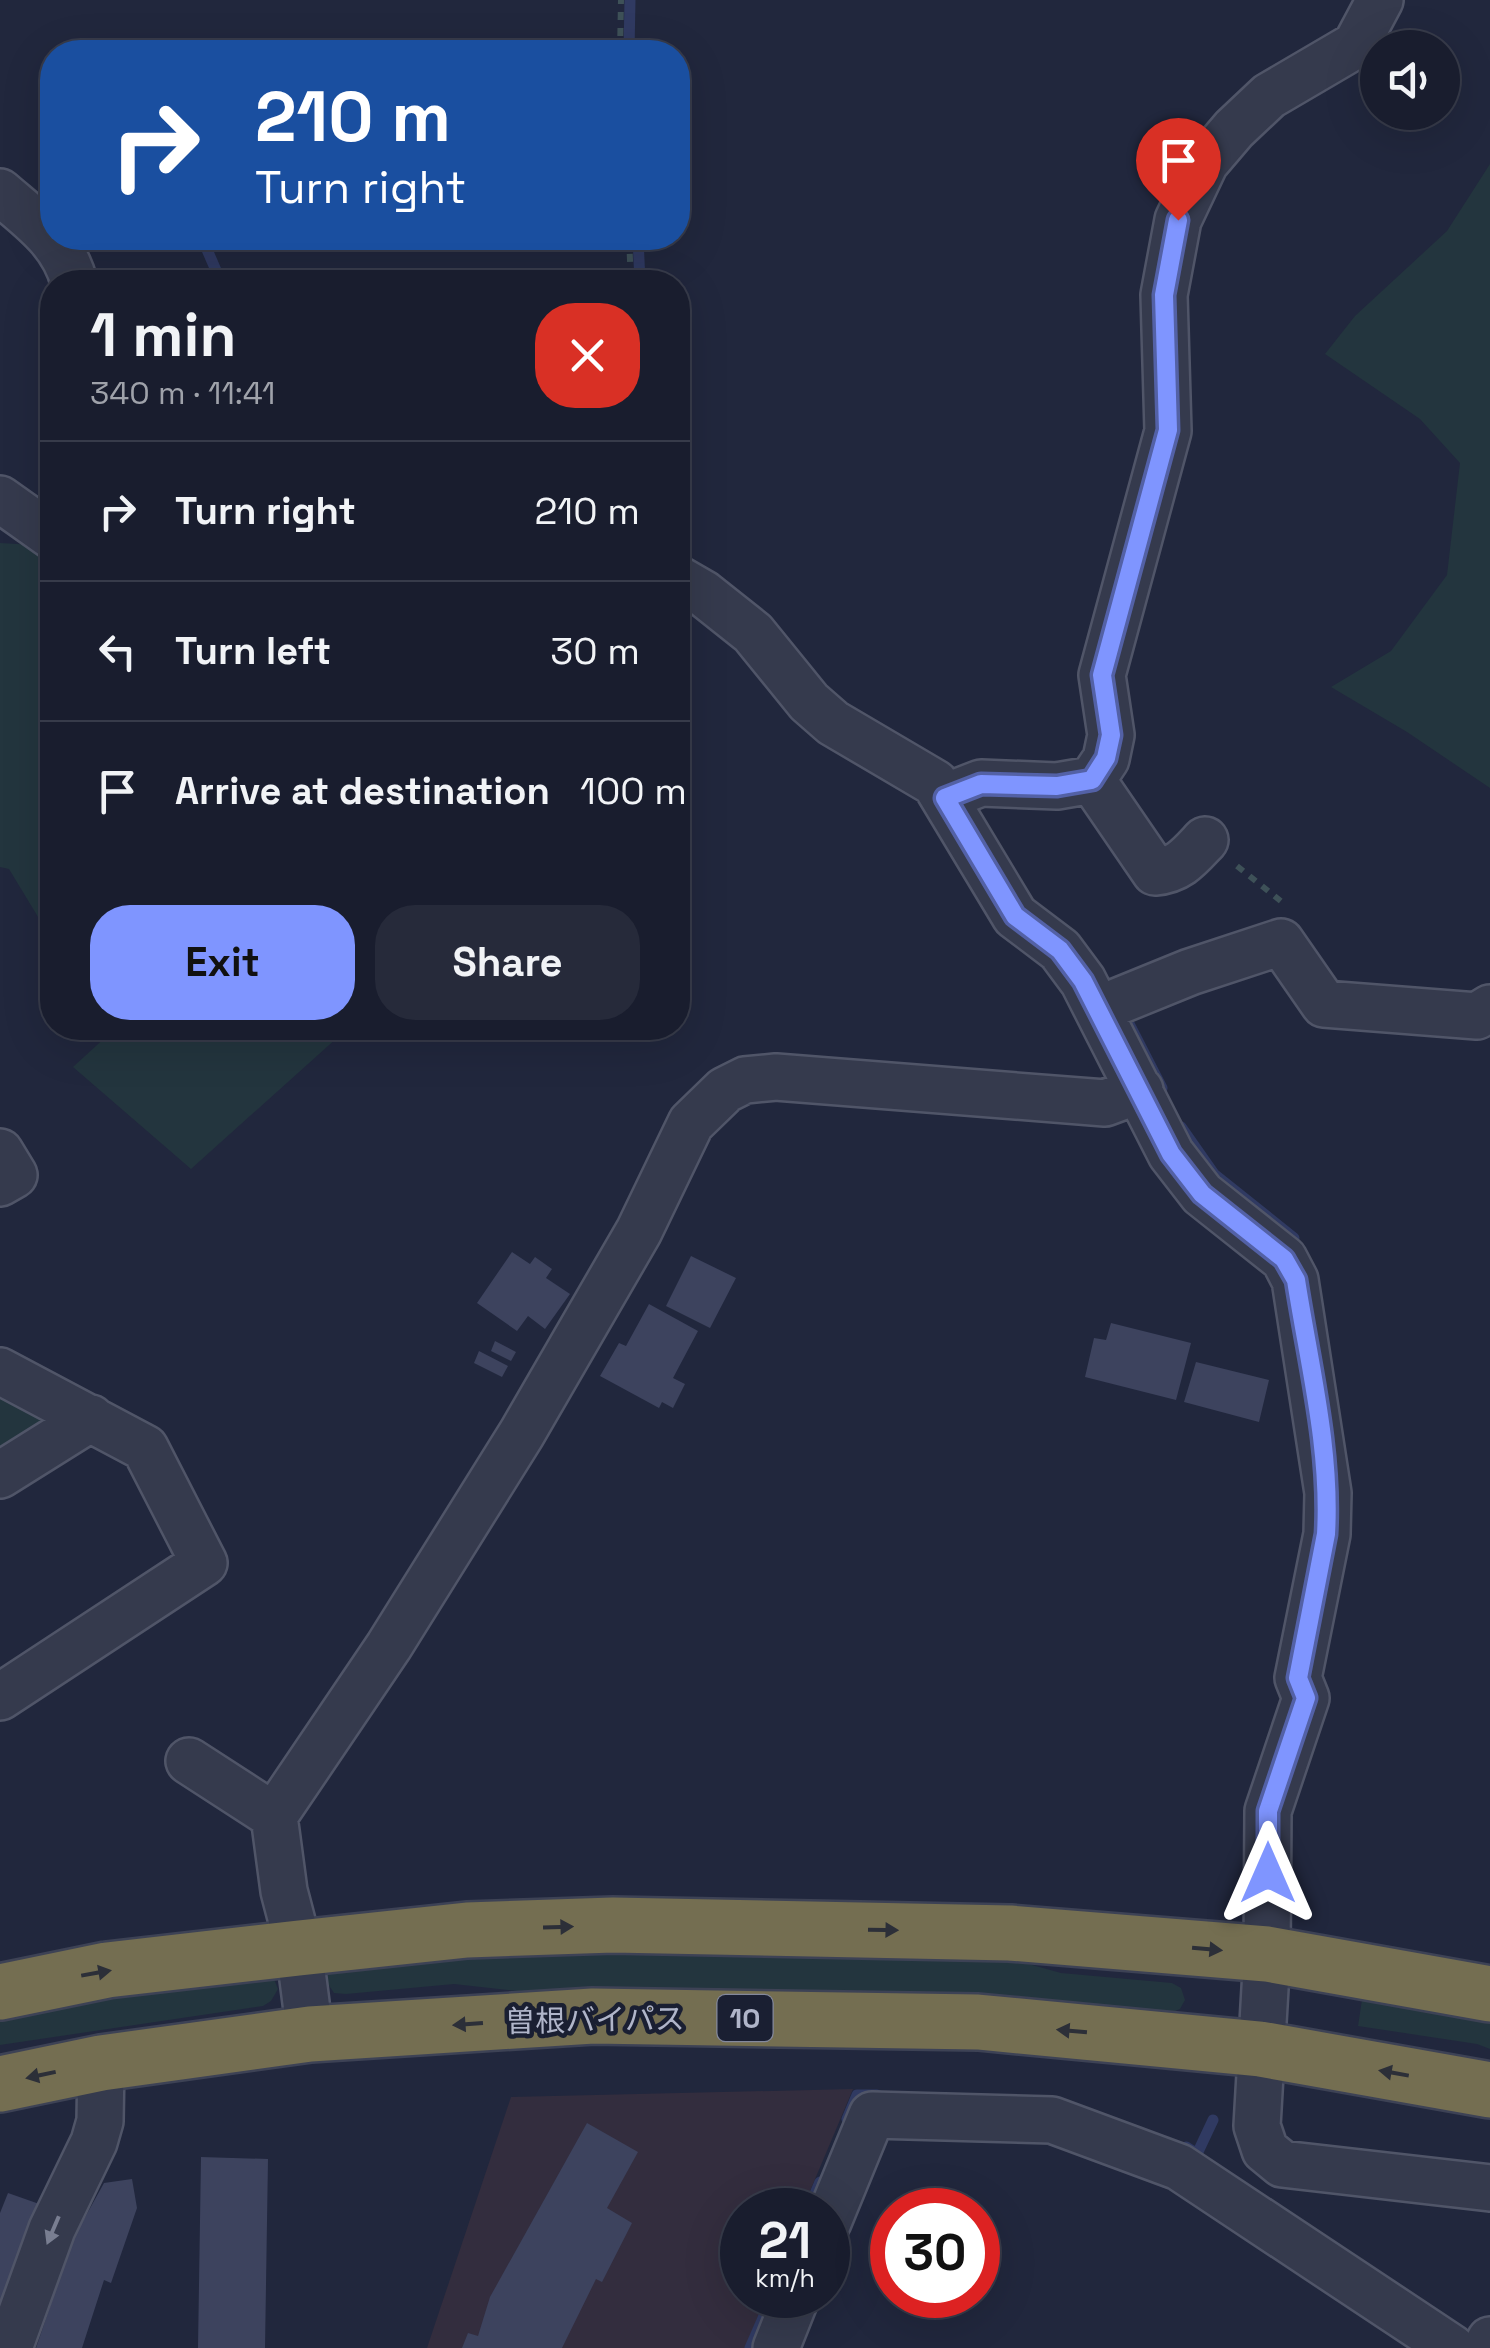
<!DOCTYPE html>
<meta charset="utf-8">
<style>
body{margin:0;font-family:"Space Grotesk","Noto Sans JP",sans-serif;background:#262a3a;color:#f1f3f6;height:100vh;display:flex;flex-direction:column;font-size:38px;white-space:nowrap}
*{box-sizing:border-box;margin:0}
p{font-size:32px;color:#9fa2aa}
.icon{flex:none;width:55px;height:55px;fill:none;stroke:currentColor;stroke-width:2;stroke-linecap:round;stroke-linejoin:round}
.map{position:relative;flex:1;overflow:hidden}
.side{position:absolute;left:40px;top:270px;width:650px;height:770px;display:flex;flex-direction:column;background:#191d2e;border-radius:40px;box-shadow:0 10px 40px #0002,0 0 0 2px #373b4a}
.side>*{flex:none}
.banner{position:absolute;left:40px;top:40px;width:650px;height:210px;border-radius:40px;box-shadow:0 10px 40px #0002,0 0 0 2px #373b4a;background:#1a4fa0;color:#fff;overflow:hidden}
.buttons{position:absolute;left:1360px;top:30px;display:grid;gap:20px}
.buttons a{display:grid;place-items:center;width:100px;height:100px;border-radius:50%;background:#191d2e;box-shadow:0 10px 40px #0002,0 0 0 2px #373b4a;font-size:50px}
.speed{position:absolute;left:720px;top:2188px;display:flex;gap:20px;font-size:50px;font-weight:700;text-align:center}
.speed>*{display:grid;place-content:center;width:130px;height:130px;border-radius:50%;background:#191d2e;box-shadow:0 10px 40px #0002,0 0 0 2px #373b4a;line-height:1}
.speed small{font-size:25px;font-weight:400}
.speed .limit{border:15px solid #d22;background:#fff;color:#111}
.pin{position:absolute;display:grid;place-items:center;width:85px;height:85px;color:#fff;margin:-102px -42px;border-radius:50% 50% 50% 0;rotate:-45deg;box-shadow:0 0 10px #0007}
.pin .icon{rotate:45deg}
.me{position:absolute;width:110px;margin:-55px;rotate:0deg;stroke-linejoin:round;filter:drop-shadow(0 0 8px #0008)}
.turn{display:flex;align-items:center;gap:35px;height:210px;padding:0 50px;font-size:45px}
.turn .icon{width:130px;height:130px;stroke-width:2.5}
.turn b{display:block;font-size:70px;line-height:85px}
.round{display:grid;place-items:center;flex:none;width:105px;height:105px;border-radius:40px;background:#262a3a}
.overview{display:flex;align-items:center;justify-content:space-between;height:170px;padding:0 50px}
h1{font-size:60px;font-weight:700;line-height:75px}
.action{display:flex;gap:20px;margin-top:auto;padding:20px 50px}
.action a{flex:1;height:115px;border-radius:40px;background:#7f95ff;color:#111;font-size:40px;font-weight:700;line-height:115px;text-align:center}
.action a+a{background:#262a3a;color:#f1f3f6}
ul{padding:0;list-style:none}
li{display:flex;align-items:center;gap:30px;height:140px;padding:0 50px;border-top:2px solid #373b4a}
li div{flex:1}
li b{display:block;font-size:38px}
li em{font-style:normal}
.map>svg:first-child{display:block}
</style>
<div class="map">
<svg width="1490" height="2348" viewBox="0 0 1490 2348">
<rect width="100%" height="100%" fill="#21273d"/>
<path fill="#332d3e" d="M 853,2089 L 802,2210 L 742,2210 L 742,2295 L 767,2295 L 745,2348 L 427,2348 L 511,2097 Z"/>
<path fill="#23353e" d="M 1490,164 L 1490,788 L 1407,732 L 1331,687 L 1391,651 L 1447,575 L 1460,463 L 1420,419 L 1325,354 L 1355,316 L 1447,231 Z
M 0,543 L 52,546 L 52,940 L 9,869 L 0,867 Z
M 105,1028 L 348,1028 L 191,1169 L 73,1067 L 109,1034 Z
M 0,1384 L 41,1407 L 40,1434 L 0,1460 Z
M 528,1946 L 978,1950 L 1061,1973 L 1172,1983 L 1181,1988 L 1185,2000 L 1180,2009 L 1166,2015 L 977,2001 L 740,1990 L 545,1994 L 454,1984 L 346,1994 L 334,1993 L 328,1984 L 328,1975 L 336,1966 Z
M 267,1974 L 274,1979 L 278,1989 L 271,2001 L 263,2006 L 0,2045 L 0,2013 Z
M 1363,1993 L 1490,2015 L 1490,2049 L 1477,2044 L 1358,2026 Z"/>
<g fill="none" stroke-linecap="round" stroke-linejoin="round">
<path stroke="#303a62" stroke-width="11" d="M 629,52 L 630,0
M 202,238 L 221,282
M 638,238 L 640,282
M 1123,1012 L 1162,1088
M 1181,1127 L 1214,1174 L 1294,1238
M 847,2119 L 857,2095 L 877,2095
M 1186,2147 L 1197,2154 L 1213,2120
M 808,2210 L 820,2182
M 750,2348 L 773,2295"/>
</g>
<path fill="#3d435e" d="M 512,1252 L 530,1264 L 535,1257 L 552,1269 L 546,1278 L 570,1294 L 545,1329 L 528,1316 L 517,1331 L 477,1303 Z
M 691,1256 L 736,1278 L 710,1328 L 666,1306 Z
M 649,1304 L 698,1331 L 673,1378 L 685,1384 L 673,1408 L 662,1402 L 659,1408 L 600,1376 L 619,1343 L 626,1346 Z
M 1111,1323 L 1191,1343 L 1176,1400 L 1085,1377 L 1094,1338 L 1106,1340 Z
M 495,1341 L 516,1352 L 511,1361 L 491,1351 Z
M 479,1351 L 508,1366 L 502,1377 L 474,1363 Z
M 1196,1362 L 1269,1380 L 1259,1422 L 1184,1402 Z
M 587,2123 L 638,2152 L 607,2208 L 632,2223 L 602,2282 L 596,2279 L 562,2348 L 462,2348 L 468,2333 L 478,2336 L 490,2297 Z
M 201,2157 L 268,2159 L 265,2348 L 198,2348 Z
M 132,2179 L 137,2208 L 111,2283 L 104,2280 L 82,2348 L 36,2348 L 73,2239 L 104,2183 Z
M 8,2193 L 45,2206 L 9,2304 L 0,2301 L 0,2213 Z"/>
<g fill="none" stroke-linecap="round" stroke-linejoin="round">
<defs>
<path id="street" d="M 0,192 C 31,219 63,240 74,282
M 0,499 L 52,536
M 678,579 L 704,594 L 753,633 L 809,702 L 833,723 L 935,783 L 1015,916 L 1060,950 L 1083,981 L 1171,1154 L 1202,1194 L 1284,1259 L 1295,1280 L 1328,1493 L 1327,1534 L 1298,1678 L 1306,1698 L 1268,1811 L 1267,1954 L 1257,2126 L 1265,2150 L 1282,2164 L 1490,2188
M 1092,780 L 1155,872 C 1179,870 1189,857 1205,840
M 945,797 L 981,783 L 1057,786 L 1092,780 L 1106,759 L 1111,735 L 1102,675 L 1168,431 L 1164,295 L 1178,220 L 1205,163 L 1234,129 L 1269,96 L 1356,45 L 1380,0
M 1099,1009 L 1190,972 L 1281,942 L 1324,1004 L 1477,1016 L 1490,1008
M 0,1152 L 14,1175 L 0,1183
M 0,1371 L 145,1448 L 204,1563 L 0,1697
M 0,1475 L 91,1418
M 189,1761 L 274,1816
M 310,2034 L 299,1948 L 284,1891 L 274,1816 L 389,1646 L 522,1433 L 639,1231 L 691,1123 L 725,1090 L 745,1080 L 776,1077 L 1105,1103 L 1140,1090
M 828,2222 L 872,2115 L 1052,2120 L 1179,2167 L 1452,2348
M 9,2348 L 52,2229 L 94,2142 L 100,2121 L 101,2063
M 776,2348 L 797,2295
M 1487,2348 L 1490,2340"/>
<path id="highway" d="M 0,1992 L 107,1970 L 299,1948 L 467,1930 L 613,1925 L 1010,1933 L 1267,1954 L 1490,1994
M 0,2084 L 101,2063 L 310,2034 L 593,2016 L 978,2022 L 1260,2049 L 1490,2090"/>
</defs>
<use href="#street" stroke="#505568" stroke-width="50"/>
<use href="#highway" stroke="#3d4255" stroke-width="60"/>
<path stroke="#3e5158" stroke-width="6" stroke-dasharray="8 8" stroke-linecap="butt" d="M 620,52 L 621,0
M 629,238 L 631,282
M 1237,866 L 1282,902"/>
<use href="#street" stroke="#353a4d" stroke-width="45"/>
<use href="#highway" stroke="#746e51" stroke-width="55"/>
</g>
<defs><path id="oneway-solid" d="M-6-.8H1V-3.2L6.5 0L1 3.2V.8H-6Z" transform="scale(2.5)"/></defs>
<g fill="#2c2f38">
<use href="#oneway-solid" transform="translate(558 1927) rotate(-2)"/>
<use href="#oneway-solid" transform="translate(883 1930) rotate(1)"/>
<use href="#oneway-solid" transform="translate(1207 1949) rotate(5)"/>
<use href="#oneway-solid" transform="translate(96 1973) rotate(-10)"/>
<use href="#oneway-solid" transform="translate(468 2024) rotate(176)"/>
<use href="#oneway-solid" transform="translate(1072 2031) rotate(-175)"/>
<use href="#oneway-solid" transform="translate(1394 2073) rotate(-170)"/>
<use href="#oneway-solid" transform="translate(41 2075) rotate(168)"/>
</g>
<use fill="#797e91" href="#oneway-solid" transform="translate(53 2230) rotate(113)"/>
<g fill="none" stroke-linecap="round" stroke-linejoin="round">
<defs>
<path id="route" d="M 1178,220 L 1164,295 L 1168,430 L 1102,675 L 1111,735 L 1106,758 L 1092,780 L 1057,786 L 981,784 L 945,798 L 1015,916 L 1060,950 L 1083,981 L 1171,1154 L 1202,1194 L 1284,1259 L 1296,1280 C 1309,1364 1331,1449 1326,1534 L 1298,1678 L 1306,1698 L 1268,1811 L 1268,1873"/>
</defs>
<use href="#route" stroke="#5361a6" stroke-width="25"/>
<use href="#route" stroke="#7f95ff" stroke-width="18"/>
</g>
<g text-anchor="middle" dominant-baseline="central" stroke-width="9" stroke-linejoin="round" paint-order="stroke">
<rect fill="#1a1f32" stroke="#83889c" stroke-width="2.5" x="717.5" y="1995" width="55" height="46" rx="8"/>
<g font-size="28" font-weight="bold" fill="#b0b5c9">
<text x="745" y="2018">10</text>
</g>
<g font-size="30" fill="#b0b5c9" stroke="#1a1f32">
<text transform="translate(595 2020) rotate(-1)">曽根バイパス</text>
</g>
</g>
</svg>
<div class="buttons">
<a><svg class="icon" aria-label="sound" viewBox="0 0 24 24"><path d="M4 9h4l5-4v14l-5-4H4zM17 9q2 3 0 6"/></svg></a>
</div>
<div class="speed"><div>21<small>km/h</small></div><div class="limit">30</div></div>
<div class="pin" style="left:1178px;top:220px;background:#d93025"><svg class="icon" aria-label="arrive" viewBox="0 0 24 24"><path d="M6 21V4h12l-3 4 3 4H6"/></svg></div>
<svg class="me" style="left:1268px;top:1873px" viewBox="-20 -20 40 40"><path d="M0-17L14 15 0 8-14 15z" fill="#7f95ff" stroke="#fff" stroke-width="4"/></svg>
<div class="banner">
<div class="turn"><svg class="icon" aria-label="right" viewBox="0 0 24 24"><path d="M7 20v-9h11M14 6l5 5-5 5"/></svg><div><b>210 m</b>Turn right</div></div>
</div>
<section class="side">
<div class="overview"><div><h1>1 min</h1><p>340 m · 11:41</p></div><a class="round" style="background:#d93025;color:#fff"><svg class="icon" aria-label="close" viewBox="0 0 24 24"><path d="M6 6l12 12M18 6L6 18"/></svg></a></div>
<ul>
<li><svg class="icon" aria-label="right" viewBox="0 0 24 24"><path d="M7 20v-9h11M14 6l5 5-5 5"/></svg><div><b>Turn right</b></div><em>210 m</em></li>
<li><svg class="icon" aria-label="left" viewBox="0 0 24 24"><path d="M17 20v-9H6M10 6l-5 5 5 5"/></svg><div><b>Turn left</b></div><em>30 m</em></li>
<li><svg class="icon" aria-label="arrive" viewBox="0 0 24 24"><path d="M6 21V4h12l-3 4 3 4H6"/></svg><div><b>Arrive at destination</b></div><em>100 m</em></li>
</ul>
<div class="action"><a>Exit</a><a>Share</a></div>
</section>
</div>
